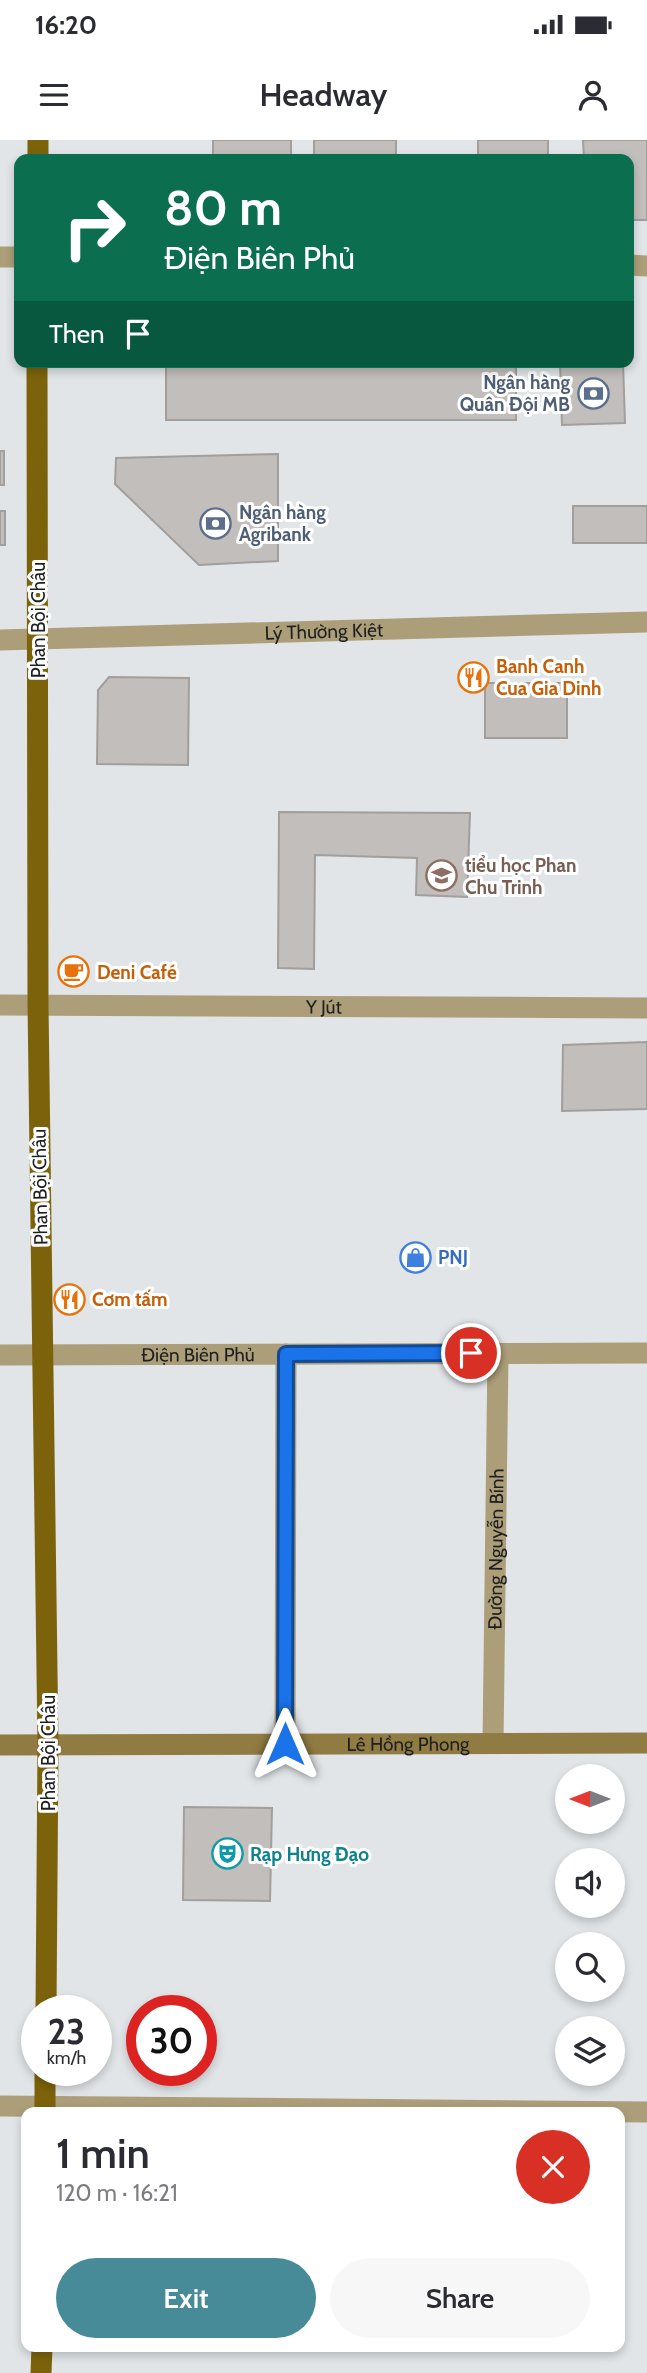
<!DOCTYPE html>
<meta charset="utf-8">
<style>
body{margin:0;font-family:Cabin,sans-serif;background:#f7f7f7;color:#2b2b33;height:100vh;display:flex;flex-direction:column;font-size:26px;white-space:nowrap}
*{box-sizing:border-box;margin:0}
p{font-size:23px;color:#7c7c81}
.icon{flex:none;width:38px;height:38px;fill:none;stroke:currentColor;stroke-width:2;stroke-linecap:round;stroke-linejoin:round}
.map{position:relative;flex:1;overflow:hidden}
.drawer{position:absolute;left:21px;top:1967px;width:604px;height:245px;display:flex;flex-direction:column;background:#fff;border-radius:14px;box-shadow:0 4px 10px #0003}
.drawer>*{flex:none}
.banner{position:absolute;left:14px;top:14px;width:620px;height:214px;border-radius:14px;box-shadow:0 4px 10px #0003;background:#0b6e4f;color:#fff;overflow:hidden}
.needle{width:46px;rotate:270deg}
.fabs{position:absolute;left:555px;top:1624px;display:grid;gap:14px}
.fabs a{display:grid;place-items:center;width:70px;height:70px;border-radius:50%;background:#fff;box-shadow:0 4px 10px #0003;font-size:35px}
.speed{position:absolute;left:21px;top:1855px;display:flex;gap:14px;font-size:35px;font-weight:700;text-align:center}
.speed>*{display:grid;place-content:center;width:91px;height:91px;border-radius:50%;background:#fff;box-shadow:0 4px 10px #0003;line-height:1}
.speed small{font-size:18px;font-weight:400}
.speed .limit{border:10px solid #d22;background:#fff;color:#111}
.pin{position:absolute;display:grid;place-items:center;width:60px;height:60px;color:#fff;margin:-30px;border:4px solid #fff;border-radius:50%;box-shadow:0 2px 7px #0007}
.me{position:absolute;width:77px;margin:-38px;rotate:0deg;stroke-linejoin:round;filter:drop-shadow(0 0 5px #0008)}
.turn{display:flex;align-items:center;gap:24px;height:147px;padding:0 35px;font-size:32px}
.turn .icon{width:91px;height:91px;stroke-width:2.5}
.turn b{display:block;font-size:49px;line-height:60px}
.then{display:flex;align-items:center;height:66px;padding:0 35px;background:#0003;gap:14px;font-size:26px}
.round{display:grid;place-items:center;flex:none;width:74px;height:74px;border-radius:37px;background:#f7f7f7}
.summary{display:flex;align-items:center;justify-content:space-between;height:119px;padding:0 35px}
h1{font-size:42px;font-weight:600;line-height:52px}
.cta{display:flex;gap:14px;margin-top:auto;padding:14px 35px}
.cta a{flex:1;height:80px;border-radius:42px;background:#478b99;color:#fff;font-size:28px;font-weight:600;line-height:80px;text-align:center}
.cta a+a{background:#f7f7f7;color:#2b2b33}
.status{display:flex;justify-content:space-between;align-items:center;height:49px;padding:0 35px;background:#fff;direction:ltr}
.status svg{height:19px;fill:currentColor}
header{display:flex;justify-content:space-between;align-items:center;height:91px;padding:0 35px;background:#fff;font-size:32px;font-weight:600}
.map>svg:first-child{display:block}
</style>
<div class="status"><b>16:20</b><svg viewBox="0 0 49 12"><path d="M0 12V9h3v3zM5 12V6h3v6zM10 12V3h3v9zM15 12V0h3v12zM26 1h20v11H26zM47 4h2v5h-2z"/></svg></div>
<header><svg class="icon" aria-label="menu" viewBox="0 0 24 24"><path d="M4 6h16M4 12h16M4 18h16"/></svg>Headway<svg class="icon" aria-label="person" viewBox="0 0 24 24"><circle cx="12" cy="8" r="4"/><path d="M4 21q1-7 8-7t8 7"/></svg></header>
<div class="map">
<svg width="647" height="2233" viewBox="0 0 647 2233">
<rect width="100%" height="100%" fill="#e1e5e8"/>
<path fill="#c1bebb" stroke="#a29e9c" stroke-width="2" d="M 213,0 L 291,0 L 291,19 L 213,19 Z
M 314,0 L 396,0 L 396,19 L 314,19 Z
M 478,0 L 548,0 L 548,19 L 478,19 Z
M 583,0 L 647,0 L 647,80 L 628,80 L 628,19 L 584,19 Z
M 166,222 L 516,222 L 516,280 L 166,280 Z
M 560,222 L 623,222 L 625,283 L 562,285 Z
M 0,311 L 4,311 L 4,345 L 0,345 Z
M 278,314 L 278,421 L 199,425 L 115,344 L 116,318 Z
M 573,366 L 647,366 L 647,403 L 573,403 Z
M 0,371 L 5,371 L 5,405 L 0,405 Z
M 109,537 L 189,538 L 188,625 L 97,624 L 98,550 Z
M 485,543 L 567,543 L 567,598 L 485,598 Z
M 279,672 L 470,673 L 467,757 L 416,755 L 417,718 L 315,715 L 314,829 L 278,828 Z
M 647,902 L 647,969 L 562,971 L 563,905 Z
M 184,1667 L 272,1668 L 270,1761 L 183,1760 Z"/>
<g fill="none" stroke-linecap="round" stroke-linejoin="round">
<g stroke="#ac9e79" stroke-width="21">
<path d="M 0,117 L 19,117"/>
<path d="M 628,125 L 647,126"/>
<path id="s1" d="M 0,500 L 647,482"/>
<path id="s2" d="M 0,865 L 647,868"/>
<path id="s3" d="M 0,1215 L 647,1213"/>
<path id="s4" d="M 493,1603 L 498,1213"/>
<path d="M 285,1604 L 286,1214"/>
<path d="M 0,1966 L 647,1972"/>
</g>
<path stroke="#907c42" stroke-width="21" id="s5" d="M 0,1605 L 647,1603"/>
<path stroke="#7c630b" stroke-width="21" d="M 38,19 L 38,0
M 37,222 L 38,864 L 48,1605 L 46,1871
M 45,1972 L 45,1930
M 41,2233 L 42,2207"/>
</g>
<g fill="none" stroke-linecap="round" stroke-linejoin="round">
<defs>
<path id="route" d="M 285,1604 L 286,1214 L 471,1213"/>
</defs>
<use href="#route" stroke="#114b97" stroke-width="18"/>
<use href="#route" stroke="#1a73e8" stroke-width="12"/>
</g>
<defs>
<symbol id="bank-ring" viewBox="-11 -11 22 22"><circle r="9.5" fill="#fff" stroke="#5c6f8a" stroke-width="1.5"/><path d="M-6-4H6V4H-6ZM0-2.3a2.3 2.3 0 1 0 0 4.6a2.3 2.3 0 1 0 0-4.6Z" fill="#5c6f8a"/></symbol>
<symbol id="restaurant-ring" viewBox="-11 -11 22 22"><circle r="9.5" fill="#fff" stroke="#e8710a" stroke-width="1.5"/><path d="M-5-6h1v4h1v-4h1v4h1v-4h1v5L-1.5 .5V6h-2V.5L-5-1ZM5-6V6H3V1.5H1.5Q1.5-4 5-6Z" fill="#e8710a"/></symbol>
<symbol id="school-ring" viewBox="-11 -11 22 22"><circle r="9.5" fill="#fff" stroke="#8d6e63" stroke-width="1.5"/><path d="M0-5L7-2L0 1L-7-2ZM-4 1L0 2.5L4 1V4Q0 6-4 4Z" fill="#8d6e63"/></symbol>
<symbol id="cafe-ring" viewBox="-11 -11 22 22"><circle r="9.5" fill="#fff" stroke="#e8710a" stroke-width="1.5"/><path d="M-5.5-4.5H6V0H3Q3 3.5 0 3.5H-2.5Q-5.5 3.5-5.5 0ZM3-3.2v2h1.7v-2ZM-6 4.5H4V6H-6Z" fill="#e8710a"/></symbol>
<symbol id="shop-ring" viewBox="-11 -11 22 22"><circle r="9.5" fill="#fff" stroke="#3f7fe0" stroke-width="1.5"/><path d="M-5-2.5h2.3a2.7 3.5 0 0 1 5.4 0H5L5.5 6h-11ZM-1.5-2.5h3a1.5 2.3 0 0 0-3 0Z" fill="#3f7fe0"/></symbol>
<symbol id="theatre-ring" viewBox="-11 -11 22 22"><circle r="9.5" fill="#fff" stroke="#0f9aa8" stroke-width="1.5"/><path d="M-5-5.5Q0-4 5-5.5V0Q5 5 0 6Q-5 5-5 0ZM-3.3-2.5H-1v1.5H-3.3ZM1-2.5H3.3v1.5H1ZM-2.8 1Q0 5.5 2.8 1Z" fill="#0f9aa8"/></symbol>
</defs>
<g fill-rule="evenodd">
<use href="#bank-ring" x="576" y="236" width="35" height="35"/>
<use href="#bank-ring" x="198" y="366" width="35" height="35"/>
<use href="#restaurant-ring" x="456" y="520" width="35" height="35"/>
<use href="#school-ring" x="424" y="718" width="35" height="35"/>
<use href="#cafe-ring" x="56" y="814" width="35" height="35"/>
<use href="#shop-ring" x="398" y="1100" width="35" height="35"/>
<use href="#restaurant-ring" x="52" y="1142" width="35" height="35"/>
<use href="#theatre-ring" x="210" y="1696" width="35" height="35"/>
</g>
<g text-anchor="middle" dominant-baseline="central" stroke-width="6" stroke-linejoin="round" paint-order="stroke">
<g font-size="19" font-weight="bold" fill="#4e5e75" stroke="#fff" text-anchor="end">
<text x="570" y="242">Ngân hàng<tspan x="570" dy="22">Quân Đội MB</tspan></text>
<text x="239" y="372" text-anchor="start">Ngân hàng<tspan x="239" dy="22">Agribank</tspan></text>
</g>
<g font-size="19" fill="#1e1f20" stroke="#fff">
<text transform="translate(38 480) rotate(-90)">Phan Bội Châu</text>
<text stroke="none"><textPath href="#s1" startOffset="324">Lý Thường Kiệt</textPath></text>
<text stroke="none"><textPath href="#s2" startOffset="324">Y Jút</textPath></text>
<text transform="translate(40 1047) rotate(-91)">Phan Bội Châu</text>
<text stroke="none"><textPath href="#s3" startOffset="198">Điện Biên Phủ</textPath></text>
<text stroke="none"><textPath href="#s4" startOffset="194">Đường Nguyễn Bính</textPath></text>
<text stroke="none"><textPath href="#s5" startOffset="408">Lê Hồng Phong</textPath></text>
<text transform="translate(48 1613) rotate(-90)">Phan Bội Châu</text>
</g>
<g font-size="19" font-weight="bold" fill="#c56008" stroke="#fff" text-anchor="start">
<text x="496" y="526">Banh Canh<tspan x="496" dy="22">Cua Gia Dinh</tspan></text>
<text x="97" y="832">Deni Café</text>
<text x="92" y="1159">Cơm tấm</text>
</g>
<g font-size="19" font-weight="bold" fill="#785e54" stroke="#fff" text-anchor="start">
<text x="465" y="725">tiểu học Phan<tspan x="465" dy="22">Chu Trinh</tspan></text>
</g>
<g font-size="19" font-weight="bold" fill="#366cbe" stroke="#fff" text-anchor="start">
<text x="438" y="1117">PNJ</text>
</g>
<g font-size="19" font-weight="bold" fill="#0d838f" stroke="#fff" text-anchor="start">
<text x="250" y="1714">Rạp Hưng Đạo</text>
</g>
</g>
</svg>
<div class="fabs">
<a><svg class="needle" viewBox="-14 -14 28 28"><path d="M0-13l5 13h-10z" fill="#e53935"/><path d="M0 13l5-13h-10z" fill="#7c7c81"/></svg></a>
<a><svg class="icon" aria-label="sound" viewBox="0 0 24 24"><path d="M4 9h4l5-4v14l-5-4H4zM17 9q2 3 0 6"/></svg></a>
<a><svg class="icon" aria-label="search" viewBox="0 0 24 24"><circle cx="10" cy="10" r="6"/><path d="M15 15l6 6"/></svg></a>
<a><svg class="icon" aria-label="layers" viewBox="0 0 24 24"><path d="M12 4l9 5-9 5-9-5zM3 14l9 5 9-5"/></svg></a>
</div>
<div class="speed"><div>23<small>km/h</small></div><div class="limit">30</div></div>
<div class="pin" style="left:471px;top:1213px;background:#d93025"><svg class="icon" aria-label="arrive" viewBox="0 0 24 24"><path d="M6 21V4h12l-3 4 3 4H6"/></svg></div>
<svg class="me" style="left:285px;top:1604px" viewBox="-20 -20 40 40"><path d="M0-17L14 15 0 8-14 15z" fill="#1a73e8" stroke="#fff" stroke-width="4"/></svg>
<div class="banner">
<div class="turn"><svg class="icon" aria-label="right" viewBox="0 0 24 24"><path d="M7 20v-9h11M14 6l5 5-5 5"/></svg><div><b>80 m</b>Điện Biên Phủ</div></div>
<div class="then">Then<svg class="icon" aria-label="arrive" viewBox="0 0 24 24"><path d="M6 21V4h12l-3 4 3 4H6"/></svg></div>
</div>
<section class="drawer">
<div class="summary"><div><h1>1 min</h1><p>120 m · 16:21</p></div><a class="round" style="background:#d93025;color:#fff"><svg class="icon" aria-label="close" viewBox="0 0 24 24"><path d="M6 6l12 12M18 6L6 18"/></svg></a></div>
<div class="cta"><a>Exit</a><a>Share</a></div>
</section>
</div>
